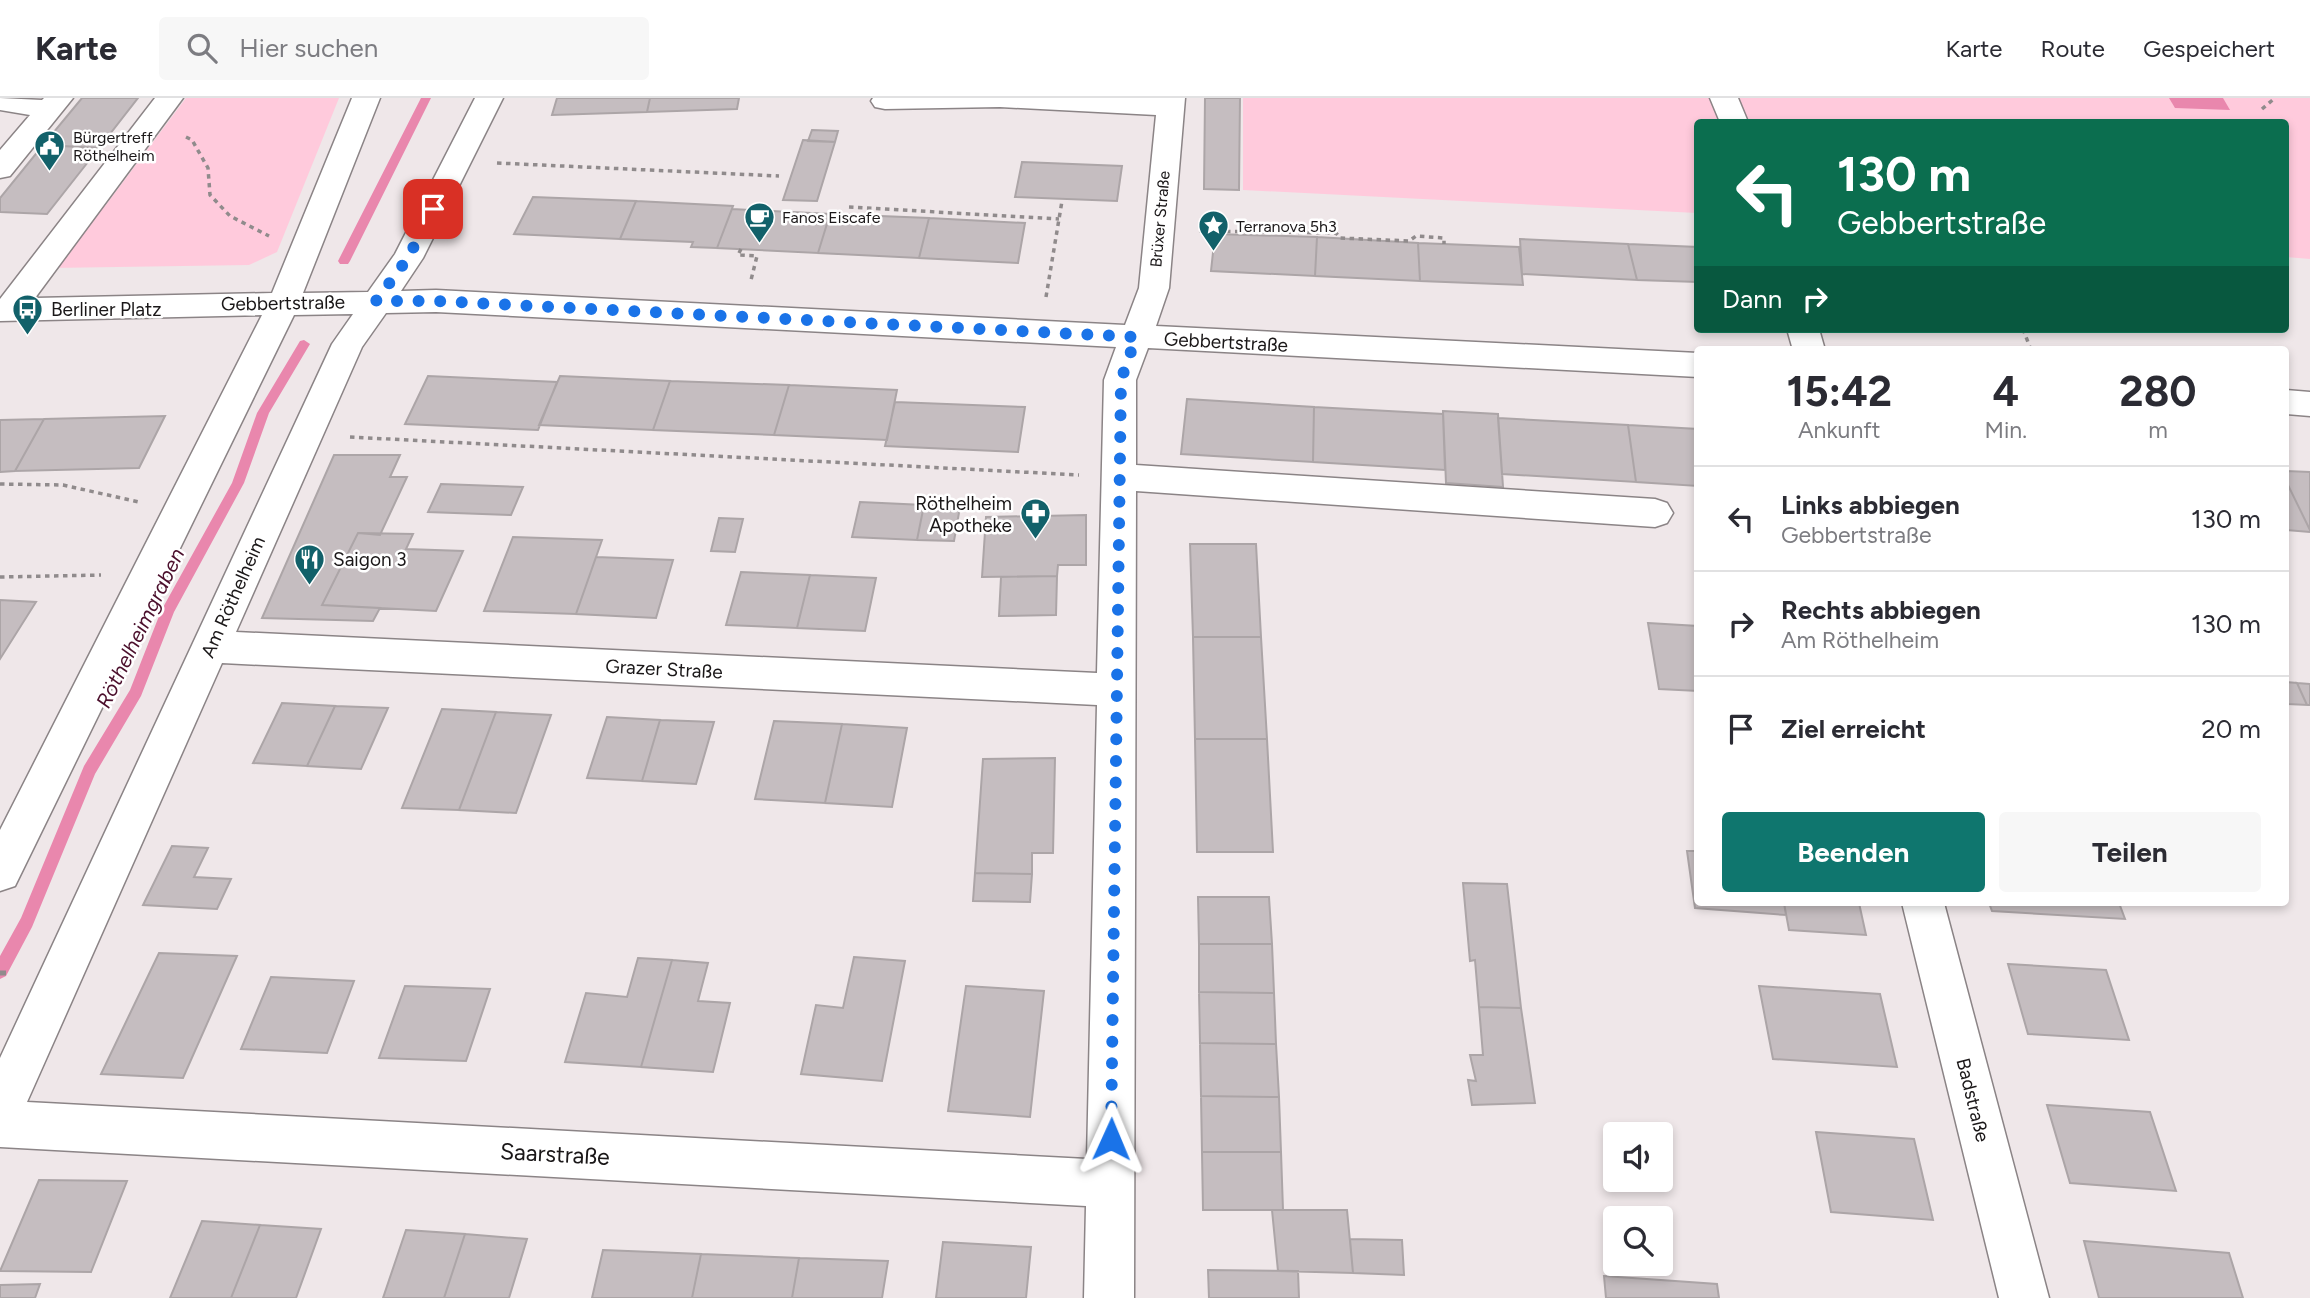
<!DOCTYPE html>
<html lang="de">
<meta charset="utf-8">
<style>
body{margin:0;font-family:Figtree,sans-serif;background:#f7f7f7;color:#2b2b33;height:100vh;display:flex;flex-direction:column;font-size:26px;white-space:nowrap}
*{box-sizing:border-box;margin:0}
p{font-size:23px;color:#7c7c81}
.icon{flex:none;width:38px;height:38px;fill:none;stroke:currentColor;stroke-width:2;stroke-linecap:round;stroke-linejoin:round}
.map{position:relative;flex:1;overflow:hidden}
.sheet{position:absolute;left:1694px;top:248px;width:595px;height:560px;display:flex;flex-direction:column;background:#fff;border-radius:7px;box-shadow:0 4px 10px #0003}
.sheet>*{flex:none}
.top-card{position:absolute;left:1694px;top:21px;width:595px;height:214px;border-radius:7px;box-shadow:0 4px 10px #0003;background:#0b6e4f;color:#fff;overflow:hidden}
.fabs{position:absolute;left:1603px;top:1024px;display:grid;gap:14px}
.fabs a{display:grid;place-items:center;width:70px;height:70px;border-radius:7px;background:#fff;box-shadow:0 4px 10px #0003;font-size:35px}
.pin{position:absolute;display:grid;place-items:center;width:60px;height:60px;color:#fff;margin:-30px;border-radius:14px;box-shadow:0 4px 10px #0006}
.me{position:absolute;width:77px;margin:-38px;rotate:1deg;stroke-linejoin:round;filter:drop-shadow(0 0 5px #0008)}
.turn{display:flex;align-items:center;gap:24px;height:147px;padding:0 28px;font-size:32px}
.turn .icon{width:91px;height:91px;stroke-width:2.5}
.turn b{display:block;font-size:49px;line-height:60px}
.then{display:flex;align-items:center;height:66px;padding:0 28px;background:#0003;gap:14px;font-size:26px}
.eta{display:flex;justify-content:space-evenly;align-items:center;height:119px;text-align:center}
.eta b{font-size:42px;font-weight:700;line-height:49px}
.button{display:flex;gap:14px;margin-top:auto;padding:14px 28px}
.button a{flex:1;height:80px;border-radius:7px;background:#0f766e;color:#fff;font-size:28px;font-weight:700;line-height:80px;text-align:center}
.button a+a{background:#f7f7f7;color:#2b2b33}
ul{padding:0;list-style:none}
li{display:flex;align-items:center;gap:21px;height:105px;padding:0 28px;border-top:2px solid #e1e1e2}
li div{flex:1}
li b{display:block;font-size:26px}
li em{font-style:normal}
header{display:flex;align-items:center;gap:42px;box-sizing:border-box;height:98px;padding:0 35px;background:#fff;border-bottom:2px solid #e1e1e2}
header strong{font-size:33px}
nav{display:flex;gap:38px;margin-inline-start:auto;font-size:24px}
.search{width:490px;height:63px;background:#f7f7f7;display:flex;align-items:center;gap:18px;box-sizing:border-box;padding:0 24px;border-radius:7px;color:#7c7c81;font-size:26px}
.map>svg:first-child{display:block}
</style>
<header>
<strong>Karte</strong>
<div class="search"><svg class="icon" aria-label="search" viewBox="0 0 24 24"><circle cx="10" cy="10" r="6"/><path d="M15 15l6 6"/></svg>Hier suchen</div>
<nav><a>Karte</a><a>Route</a><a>Gespeichert</a></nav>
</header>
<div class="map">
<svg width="2310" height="1200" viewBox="0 0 2310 1200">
<rect width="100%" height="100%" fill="#efe7e9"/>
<path fill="#ffcadc" d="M 186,0 L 339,0 L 277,154 L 249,167 L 51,170 L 92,109 L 105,108 Z
M 1243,0 L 2310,0 L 2310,161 L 2286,159 L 2286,24 L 1698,24 L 1697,115 L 1243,92 Z"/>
<path fill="#e987ad" d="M 2169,0 L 2223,0 L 2230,12 L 2175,10 Z"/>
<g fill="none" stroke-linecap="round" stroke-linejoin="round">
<path fill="#e987ad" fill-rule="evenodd" d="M 421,0 L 431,0 L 350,163 L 348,166 L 340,166 L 338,163 Z
M 304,242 L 310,246 L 269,315 L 244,385 L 174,514 L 141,598 L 95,676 L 32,829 L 6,878 L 0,881 L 0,858 L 21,820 L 84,668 L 130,592 L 161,513 L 232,385 L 257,315 L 300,243 Z"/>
</g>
<path fill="#c5bdc0" stroke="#aca5a7" stroke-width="2" d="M 82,0 L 138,0 L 99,50 L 43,47 Z
M 557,0 L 650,0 L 647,14 L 552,17 Z
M 650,0 L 739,0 L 737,11 L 647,14 Z
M 1205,0 L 1240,0 L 1239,92 L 1204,91 Z
M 812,32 L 838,33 L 835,44 L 808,43 Z
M 803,42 L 835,44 L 817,103 L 783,102 Z
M 43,47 L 99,50 L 47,116 L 0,114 L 0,100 Z
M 1022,64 L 1122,68 L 1117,103 L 1015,99 Z
M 533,99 L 636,103 L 620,141 L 514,136 Z
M 636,103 L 733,108 L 717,150 L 691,149 L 693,144 L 620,141 Z
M 732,111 L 830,116 L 818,155 L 717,150 Z
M 830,116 L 929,120 L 919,160 L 818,155 Z
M 929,120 L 1025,125 L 1018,165 L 919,160 Z
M 1215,136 L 1317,139 L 1315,178 L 1211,173 Z
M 1317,139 L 1418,145 L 1420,183 L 1315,178 Z
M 1520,141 L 1628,146 L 1637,182 L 1522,176 Z
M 1418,145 L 1519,149 L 1523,187 L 1420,183 Z
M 1628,146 L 1698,149 L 1698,184 L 1637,182 Z
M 428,278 L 557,284 L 538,332 L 405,326 Z
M 560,278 L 670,283 L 653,332 L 539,327 Z
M 670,283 L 789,287 L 774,337 L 653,332 Z
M 789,287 L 897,292 L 887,342 L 774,337 Z
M 1187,301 L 1314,309 L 1313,364 L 1181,356 Z
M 895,304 L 1025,309 L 1018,354 L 885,348 Z
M 1314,309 L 1443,316 L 1445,372 L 1313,364 Z
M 1443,313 L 1498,316 L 1503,389 L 1446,385 Z
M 165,318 L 139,370 L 15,373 L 44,321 Z
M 1498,320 L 1628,327 L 1636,384 L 1502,376 Z
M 44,321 L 15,373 L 0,374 L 0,322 Z
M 1628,327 L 1698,331 L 1698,388 L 1636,384 Z
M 334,357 L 400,357 L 390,379 L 407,379 L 380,437 L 358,435 L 322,507 L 380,510 L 373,523 L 262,520 Z
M 2286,373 L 2310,374 L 2310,432 L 2286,383 Z
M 2286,383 L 2310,432 L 2310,434 L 2286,432 Z
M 441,386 L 523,389 L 511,417 L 428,414 Z
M 860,404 L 924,407 L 917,442 L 852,439 Z
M 924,407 L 960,409 L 954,443 L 917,442 Z
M 1086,417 L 1086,467 L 1058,467 L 1057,478 L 982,479 L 986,419 Z
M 719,420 L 743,421 L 735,454 L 711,453 Z
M 358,435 L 413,436 L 406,451 L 463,453 L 436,513 L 322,507 Z
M 513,439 L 602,442 L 576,516 L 484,513 Z
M 1190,446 L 1256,446 L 1261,539 L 1193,539 Z
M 596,459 L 673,462 L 656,520 L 576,516 Z
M 741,474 L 810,477 L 797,530 L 726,527 Z
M 810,477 L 876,480 L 865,533 L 797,530 Z
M 1057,478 L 1056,517 L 999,518 L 1001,479 Z
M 0,502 L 36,504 L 0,561 Z
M 1648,525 L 1698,528 L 1698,593 L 1659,591 Z
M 1193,539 L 1261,539 L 1267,641 L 1195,641 Z
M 2286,584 L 2297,585 L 2307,607 L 2288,606 Z
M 2297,585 L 2310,586 L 2310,607 L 2307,607 Z
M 282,605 L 335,608 L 307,668 L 253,665 Z
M 335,608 L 388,610 L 361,671 L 307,668 Z
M 442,611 L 496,614 L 459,712 L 402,710 Z
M 496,614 L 551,617 L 516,715 L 459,712 Z
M 607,619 L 660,622 L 642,683 L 587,680 Z
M 660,622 L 714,624 L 696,686 L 642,683 Z
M 774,623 L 842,626 L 825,705 L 755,701 Z
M 842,626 L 907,630 L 892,709 L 825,705 Z
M 1195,641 L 1267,641 L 1273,754 L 1197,754 Z
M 1055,660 L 1053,755 L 1032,755 L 1032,776 L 975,775 L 983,661 Z
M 172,748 L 208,750 L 194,779 L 231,781 L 217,811 L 143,807 Z
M 1687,753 L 1698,753 L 1698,805 L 1784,805 L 1786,817 L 1695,810 Z
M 975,775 L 1032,776 L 1030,804 L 973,803 Z
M 1463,785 L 1507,786 L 1521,910 L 1479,909 L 1475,862 L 1470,863 Z
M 1198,799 L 1269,799 L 1272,846 L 1199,846 Z
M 1784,805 L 1859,805 L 1866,837 L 1789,832 Z
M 1989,805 L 2119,805 L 2125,821 L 1992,813 Z
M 1199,846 L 1272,846 L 1274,895 L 1199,894 Z
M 159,855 L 237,858 L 183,980 L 101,976 Z
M 854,859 L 905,863 L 882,983 L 801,976 L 816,907 L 843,910 Z
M 638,860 L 672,862 L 641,969 L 565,964 L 586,895 L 627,899 Z
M 672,862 L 708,865 L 698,903 L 730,905 L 713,974 L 641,969 Z
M 2008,866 L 2106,872 L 2129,942 L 2028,936 Z
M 271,879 L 354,883 L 327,955 L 241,951 Z
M 405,888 L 490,891 L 466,963 L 379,960 Z
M 966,888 L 1044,893 L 1030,1019 L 948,1013 Z
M 1759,888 L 1880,896 L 1897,969 L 1773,961 Z
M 1199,894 L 1274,895 L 1276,946 L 1200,945 Z
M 1479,909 L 1521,910 L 1535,1005 L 1472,1007 L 1468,982 L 1476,983 L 1470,957 L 1483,957 Z
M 1200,945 L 1276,946 L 1279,999 L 1201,998 Z
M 1201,998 L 1279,999 L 1281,1054 L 1202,1054 Z
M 2047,1007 L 2150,1014 L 2176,1093 L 2070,1085 Z
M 1816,1034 L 1914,1041 L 1933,1122 L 1831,1114 Z
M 1202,1054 L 1281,1054 L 1283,1112 L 1203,1112 Z
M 39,1082 L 127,1083 L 91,1174 L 0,1173 Z
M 1272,1112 L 1347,1112 L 1353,1175 L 1278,1173 Z
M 202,1123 L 260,1127 L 231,1200 L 170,1200 Z
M 260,1127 L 321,1131 L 296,1200 L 231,1200 Z
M 406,1132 L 465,1136 L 444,1200 L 383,1200 Z
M 465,1136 L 527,1141 L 509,1200 L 444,1200 Z
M 1350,1141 L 1402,1142 L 1404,1177 L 1353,1175 Z
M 2084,1143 L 2229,1155 L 2243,1200 L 2099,1200 Z
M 943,1144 L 1031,1149 L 1026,1200 L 936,1200 Z
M 603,1152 L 701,1156 L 692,1200 L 592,1200 Z
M 701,1156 L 799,1160 L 792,1200 L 692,1200 Z
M 799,1160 L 888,1163 L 882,1200 L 792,1200 Z
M 1208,1172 L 1298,1173 L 1299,1200 L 1209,1200 Z
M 1604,1178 L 1717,1186 L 1719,1200 L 1606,1200 Z
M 40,1186 L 35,1200 L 0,1200 L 0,1187 Z"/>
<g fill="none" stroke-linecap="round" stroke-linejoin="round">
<defs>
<path id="minor" d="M 0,0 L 42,2 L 44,0 L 73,0 L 10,78 L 0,80 L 0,52 L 30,17 L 0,12 Z
M 155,0 L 183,0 L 35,200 L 272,195 L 352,0 L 380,0 L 303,195 L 368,194 L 395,156 L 475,0 L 503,0 L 423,160 L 401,193 L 436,192 L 1125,227 L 1139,190 L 1156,17 L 1000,9 L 885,11 L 875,9 L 871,3 L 873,0 L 1185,0 L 1169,190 L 1156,228 L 1698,255 L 1698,279 L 1148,250 L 1136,282 L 1136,367 L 1655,401 L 1667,405 L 1673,415 L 1667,425 L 1655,429 L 1136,393 L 1134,1200 L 1084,1200 L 1086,1108 L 0,1049 L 0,960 L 332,246 L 353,216 L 294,217 L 15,788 L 0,793 L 0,732 L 262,217 L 0,223 L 0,201 ZM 436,214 L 1116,249 L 1104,282 L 1097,575 L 236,534 L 362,249 L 386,215 ZM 222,565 L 1097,607 L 1087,1061 L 27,1004 Z
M 1710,0 L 1738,0 L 1748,24 L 1720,24 Z
M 1787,231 L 1819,231 L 1825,252 L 1793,252 Z
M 2286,292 L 2310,294 L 2310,318 L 2286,316 Z
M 1902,805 L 1944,805 L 2049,1200 L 1999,1200 Z"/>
</defs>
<use href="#minor" stroke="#8b8486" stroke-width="3"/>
<path stroke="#908b8c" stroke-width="3.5" stroke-dasharray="4.5 4.5" stroke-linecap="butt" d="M 2262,11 L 2275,0
M 186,39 L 192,42 L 208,70 L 210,97 L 230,118 L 269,138
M 497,65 L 779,78
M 849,109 L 1059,121
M 1199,133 L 1336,135 L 1340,140 L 1409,143 L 1416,138 L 1444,140 L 1444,146
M 741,151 L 738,157 L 757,158 L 751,182
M 1046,199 L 1062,103
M 2023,231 L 2031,252
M 350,339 L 1079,377
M 0,386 L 63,387 L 139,404
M 0,479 L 101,477"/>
<path stroke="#908b8c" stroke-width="5" stroke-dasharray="6 6" stroke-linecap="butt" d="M 0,875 L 12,875"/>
<use href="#minor" fill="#fff" fill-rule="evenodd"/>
</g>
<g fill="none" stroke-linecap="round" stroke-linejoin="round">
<path stroke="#1a73e8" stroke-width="12" stroke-dasharray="0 21.6" d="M 433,111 L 408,160 L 376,203 L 436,203 L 1136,239 L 1121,282 L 1111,1041"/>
</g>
<defs>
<symbol id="civic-pin" viewBox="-11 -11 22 30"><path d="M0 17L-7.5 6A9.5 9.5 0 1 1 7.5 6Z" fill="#12616a" stroke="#fff"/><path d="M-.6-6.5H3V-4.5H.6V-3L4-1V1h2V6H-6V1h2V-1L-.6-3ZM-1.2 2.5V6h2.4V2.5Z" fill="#fff"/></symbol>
<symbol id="cafe-pin" viewBox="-11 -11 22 30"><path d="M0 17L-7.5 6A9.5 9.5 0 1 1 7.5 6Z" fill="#12616a" stroke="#fff"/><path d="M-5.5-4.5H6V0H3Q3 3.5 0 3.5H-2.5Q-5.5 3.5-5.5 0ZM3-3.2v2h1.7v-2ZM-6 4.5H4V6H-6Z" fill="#fff"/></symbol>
<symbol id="sight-pin" viewBox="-11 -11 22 30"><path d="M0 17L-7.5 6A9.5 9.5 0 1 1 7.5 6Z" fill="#12616a" stroke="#fff"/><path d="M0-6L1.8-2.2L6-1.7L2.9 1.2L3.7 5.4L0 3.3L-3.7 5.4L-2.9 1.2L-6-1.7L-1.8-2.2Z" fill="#fff"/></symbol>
<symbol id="bus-pin" viewBox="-11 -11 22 30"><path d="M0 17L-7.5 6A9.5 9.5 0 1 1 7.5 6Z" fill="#12616a" stroke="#fff"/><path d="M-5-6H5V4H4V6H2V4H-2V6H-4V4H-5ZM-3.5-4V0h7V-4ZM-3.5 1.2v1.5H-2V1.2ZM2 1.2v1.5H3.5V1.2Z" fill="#fff"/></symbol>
<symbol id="pharmacy-pin" viewBox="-11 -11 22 30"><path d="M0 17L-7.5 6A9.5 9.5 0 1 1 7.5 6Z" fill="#12616a" stroke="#fff"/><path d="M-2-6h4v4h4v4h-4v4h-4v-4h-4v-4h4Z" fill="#fff"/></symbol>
<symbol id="restaurant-pin" viewBox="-11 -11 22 30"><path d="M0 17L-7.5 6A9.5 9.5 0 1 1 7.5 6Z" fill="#12616a" stroke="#fff"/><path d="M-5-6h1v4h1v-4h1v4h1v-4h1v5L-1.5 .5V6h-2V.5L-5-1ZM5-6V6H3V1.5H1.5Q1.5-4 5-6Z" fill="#fff"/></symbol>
</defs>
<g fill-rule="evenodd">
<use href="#civic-pin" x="32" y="30" width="35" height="47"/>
<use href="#cafe-pin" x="742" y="102" width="35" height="47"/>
<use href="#sight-pin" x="1196" y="110" width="35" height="47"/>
<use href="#bus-pin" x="10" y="194" width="35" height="47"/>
<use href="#pharmacy-pin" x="1018" y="398" width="35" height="47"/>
<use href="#restaurant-pin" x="292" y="444" width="35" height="47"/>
</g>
<g text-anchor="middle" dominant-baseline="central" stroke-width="5" stroke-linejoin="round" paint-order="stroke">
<g font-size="16" fill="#1a1718" stroke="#fff" text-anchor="start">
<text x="73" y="39">Bürgertreff<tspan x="73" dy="18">Röthelheim</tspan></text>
<text x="782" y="119">Fanos Eiscafe</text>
<text x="1236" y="128">Terranova 5h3</text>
</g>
<g font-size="16" fill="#1a1718" stroke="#fff">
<text transform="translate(1160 121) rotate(-85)">Brüxer Straße</text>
</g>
<g font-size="19" fill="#1a1718" stroke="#fff">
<text transform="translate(283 205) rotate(-1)">Gebbertstraße</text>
<text transform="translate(1226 244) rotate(3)">Gebbertstraße</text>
<text transform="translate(233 499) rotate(-66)">Am Röthelheim</text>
<text transform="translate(664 571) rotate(3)">Grazer Straße</text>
<text transform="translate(1973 1002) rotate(76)">Badstraße</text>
</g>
<g font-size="19" fill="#1a1718" stroke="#fff" text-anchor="start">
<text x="51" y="211">Berliner Platz</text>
<text x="1012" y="405" text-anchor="end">Röthelheim<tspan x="1012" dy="22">Apotheke</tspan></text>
<text x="333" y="461">Saigon 3</text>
</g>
<g font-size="21" font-style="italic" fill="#4b0f2c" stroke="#fff">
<text transform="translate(140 530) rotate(-64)">Röthelheimgraben</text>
</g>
<g font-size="23" fill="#1a1718" stroke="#fff">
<text transform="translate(555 1056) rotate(3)">Saarstraße</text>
</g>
</g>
</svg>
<div class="fabs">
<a><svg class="icon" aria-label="sound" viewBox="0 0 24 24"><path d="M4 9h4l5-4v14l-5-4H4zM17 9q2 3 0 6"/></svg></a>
<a><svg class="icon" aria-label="search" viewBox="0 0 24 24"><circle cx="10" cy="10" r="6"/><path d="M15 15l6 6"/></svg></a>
</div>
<div class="pin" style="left:433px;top:111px;background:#d93025"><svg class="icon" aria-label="arrive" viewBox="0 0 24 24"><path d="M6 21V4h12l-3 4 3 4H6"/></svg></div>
<svg class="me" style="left:1111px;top:1041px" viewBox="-20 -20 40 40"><path d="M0-17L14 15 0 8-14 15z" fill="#1a73e8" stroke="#fff" stroke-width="4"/></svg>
<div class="top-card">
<div class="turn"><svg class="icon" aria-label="left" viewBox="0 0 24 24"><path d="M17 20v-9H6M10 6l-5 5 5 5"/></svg><div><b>130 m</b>Gebbertstraße</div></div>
<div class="then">Dann<svg class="icon" aria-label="right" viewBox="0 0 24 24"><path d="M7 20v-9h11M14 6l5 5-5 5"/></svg></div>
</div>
<section class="sheet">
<div class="eta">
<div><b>15:42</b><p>Ankunft</p></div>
<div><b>4</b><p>Min.</p></div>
<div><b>280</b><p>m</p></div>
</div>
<ul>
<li><svg class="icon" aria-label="left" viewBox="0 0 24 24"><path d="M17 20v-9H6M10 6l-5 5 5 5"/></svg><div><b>Links abbiegen</b><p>Gebbertstraße</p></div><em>130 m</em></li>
<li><svg class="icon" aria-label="right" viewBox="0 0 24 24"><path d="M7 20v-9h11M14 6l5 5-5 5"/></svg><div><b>Rechts abbiegen</b><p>Am Röthelheim</p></div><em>130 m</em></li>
<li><svg class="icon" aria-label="arrive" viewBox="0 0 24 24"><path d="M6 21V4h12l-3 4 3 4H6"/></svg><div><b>Ziel erreicht</b></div><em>20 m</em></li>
</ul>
<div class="button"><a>Beenden</a><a>Teilen</a></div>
</section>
</div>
